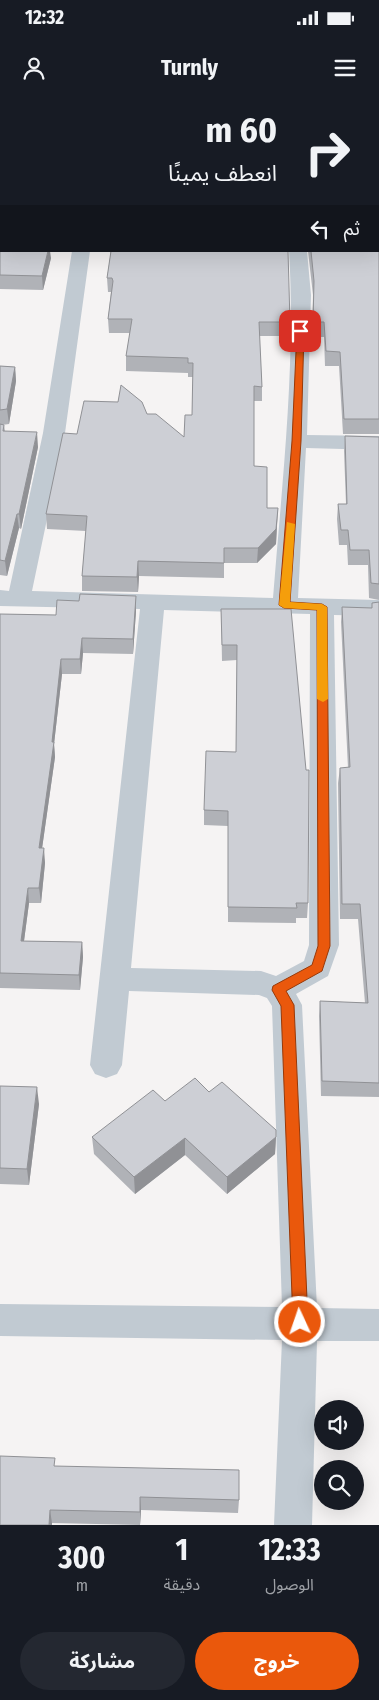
<!DOCTYPE html>
<html lang="ar">
<meta charset="utf-8">
<style>
body{margin:0;font-family:"Fira Sans Condensed","Noto Sans Arabic",sans-serif;background:#242831;color:#f1f3f6;direction:rtl;height:100vh;display:flex;flex-direction:column;font-size:19px;white-space:nowrap}
*{box-sizing:border-box;margin:0}
p{font-size:16px;color:#9ea1a6}
.icon{flex:none;width:28px;height:28px;fill:none;stroke:currentColor;stroke-width:2;stroke-linecap:round;stroke-linejoin:round}
.map{position:relative;height:1425px;overflow:hidden;direction:ltr}
.drawer{display:flex;flex-direction:column;background:#171b24;flex:1}
.drawer>*{flex:none}
.top-card{position:absolute;left:0px;top:0px;width:380px;height:152px;box-shadow:0 5px 20px #0002;direction:rtl;background:#171b24;color:#f1f3f6;overflow:hidden}
.tools{position:absolute;left:314px;top:1300px;display:grid;gap:10px}
.tools a{display:grid;place-items:center;width:50px;height:50px;border-radius:50%;background:#171b24;box-shadow:0 5px 20px #0002;font-size:25px}
.pin{position:absolute;display:grid;place-items:center;width:42px;height:42px;color:#fff;margin:-21px;border-radius:10px;box-shadow:0 2px 8px #0006}
.me{position:absolute;width:55px;margin:-28px;rotate:357deg;stroke-linejoin:round;filter:drop-shadow(0 0 4px #0008)}
.turn{display:flex;align-items:center;gap:18px;height:105px;padding:0 20px;font-size:22px}
.turn .icon{width:65px;height:65px;stroke-width:2.5}
.turn b{display:block;font-size:35px;line-height:42px}
.then{display:flex;align-items:center;height:48px;padding:0 20px;background:#0003;gap:10px;font-size:19px}
.eta{display:flex;justify-content:space-evenly;align-items:center;height:85px;text-align:center}
.eta b{font-size:30px;font-weight:700;line-height:35px}
.action{display:flex;gap:10px;margin-top:auto;padding:10px 20px}
.action a{flex:1;height:58px;border-radius:30px;background:#ea580c;color:#fff;font-size:20px;font-weight:700;line-height:58px;text-align:center}
.action a+a{background:#242831;color:#f1f3f6}
.status{display:flex;justify-content:space-between;align-items:center;height:35px;padding:0 25px;background:#171b24;direction:ltr}
.status svg{height:14px;fill:currentColor}
header{display:flex;justify-content:space-between;align-items:center;height:65px;padding:0 20px;background:#171b24;font-size:22px;font-weight:700}
.map>svg:first-child{display:block}
</style>
<div class="status"><b>12:32</b><svg viewBox="0 0 49 12"><path d="M0 12V9h3v3zM5 12V6h3v6zM10 12V3h3v9zM15 12V0h3v12zM26 1h20v11H26zM47 4h2v5h-2z"/></svg></div>
<header><svg class="icon" aria-label="menu" viewBox="0 0 24 24"><path d="M4 6h16M4 12h16M4 18h16"/></svg>Turnly<svg class="icon" aria-label="person" viewBox="0 0 24 24"><circle cx="12" cy="8" r="4"/><path d="M4 21q1-7 8-7t8 7"/></svg></header>
<div class="map">
<svg width="379" height="1425" viewBox="0 0 379 1425">
<rect width="100%" height="100%" fill="#f5f3f3"/>
<g fill="none" stroke-linecap="round" stroke-linejoin="round">
<path fill="#c1cad2" fill-rule="evenodd" d="M 328,0 L 346,0 L 346,1 L 329,1 Z
M 0,99 L 1,99 L 1,109 L 0,109 Z
M 72,151 L 90,151 L 65,333 L 32,491 L 273,498 C 282,383 296,266 289,151 L 307,151 L 311,195 L 307,335 L 379,336 L 379,350 L 306,348 L 298,498 L 379,500 L 379,516 L 334,515 L 339,845 L 328,876 L 296,894 L 302,905 L 317,1208 L 379,1209 L 379,1241 L 317,1241 L 312,1425 L 274,1425 L 282,1240 L 0,1236 L 0,1204 L 282,1207 L 272,906 L 267,898 L 259,895 L 129,891 L 122,965 L 117,974 L 106,978 L 95,974 L 90,965 L 140,509 L 0,506 L 0,490 L 9,491 L 43,333 ZM 164,510 L 310,514 L 309,845 L 304,861 L 276,876 L 261,871 L 131,868 Z"/>
</g>
<path fill="#b0b2b7" d="M 0,0 L 109,0 L 109,1 L 58,0 L 1,1 L 1,56 L 0,56 Z
M 143,0 L 183,0 L 183,1 L 144,1 Z
M 379,120 L 379,334 L 343,334 L 339,266 L 325,266 L 324,237 L 312,237 L 313,195 L 308,151 L 379,151 Z
M 0,143 L 51,158 L 43,190 L 0,189 Z
M 111,151 L 290,222 L 289,236 L 259,236 L 262,287 L 262,301 L 254,301 L 254,366 L 267,408 L 277,423 L 276,444 L 257,463 L 224,463 L 224,478 L 139,476 L 138,492 L 82,491 L 82,476 L 86,431 L 47,429 L 46,414 L 77,334 L 147,314 L 184,337 L 192,315 L 193,277 L 188,277 L 188,273 L 126,271 L 126,256 L 130,233 L 109,233 L 108,219 L 111,192 L 108,192 L 107,178 Z
M 0,266 L 15,267 L 16,281 L 9,324 L 2,325 L 4,325 L 5,331 L 38,347 L 21,429 L 19,428 L 7,476 L 0,475 Z
M 345,336 L 379,337 L 379,500 L 369,498 L 368,465 L 348,465 L 347,445 L 339,445 L 337,419 L 338,404 L 346,404 L 344,351 Z
M 136,496 L 136,511 L 133,554 L 83,553 L 81,574 L 62,574 L 54,644 L 55,657 L 42,748 L 45,763 L 41,803 L 29,803 L 24,841 L 82,842 L 83,857 L 80,890 L 0,888 L 0,514 L 56,515 L 79,501 Z
M 379,502 L 379,997 L 321,996 L 319,916 L 320,901 L 365,903 L 358,819 L 340,819 L 338,683 L 340,668 L 348,668 L 341,522 L 342,507 L 372,508 L 372,503 Z
M 221,509 L 291,509 L 308,803 L 307,818 L 296,818 L 296,823 L 228,822 L 228,726 L 204,725 L 204,710 L 236,652 L 237,560 L 222,561 Z
M 0,986 L 39,1004 L 29,1085 L 0,1084 Z
M 209,992 L 276,1037 L 275,1054 L 227,1094 L 185,1055 L 135,1094 L 94,1054 L 92,1037 L 165,1001 Z
M 56,1366 L 239,1400 L 238,1413 L 141,1410 L 140,1425 L 52,1423 L 52,1425 L 0,1425 Z"/>
<path fill="#909195" d="M 48,151 L 50,151 L 51,158 L 43,190 L 42,176 Z
M 15,267 L 16,281 L 9,324 L 7,309 Z
M 37,332 L 38,347 L 21,429 L 19,414 Z
M 278,408 L 276,444 L 257,463 L 258,448 Z
M 17,414 L 19,428 L 7,476 L 5,461 Z
M 138,461 L 139,476 L 138,492 L 137,477 Z
M 136,496 L 136,511 L 133,554 L 133,539 Z
M 82,538 L 83,553 L 81,574 L 80,559 Z
M 61,559 L 62,574 L 54,644 L 55,657 L 40,763 L 39,748 Z
M 44,748 L 45,763 L 41,803 L 39,788 Z
M 28,788 L 29,803 L 22,856 L 21,841 Z
M 82,842 L 83,857 L 80,890 L 79,875 Z
M 37,987 L 39,1004 L 29,1085 L 27,1069 Z
M 276,1037 L 275,1054 L 227,1094 L 227,1077 Z
M 185,1038 L 185,1055 L 135,1094 L 134,1077 Z
M 140,1397 L 141,1410 L 140,1425 Z
M 50,1410 L 52,1423 L 52,1425 L 49,1425 Z"/>
<path fill="#cdcfd5" stroke="#909195" d="M 0,0 L 55,0 L 54,1 L 1,1 L 1,42 L 0,42 Z
M 254,0 L 325,0 L 325,1 L 254,1 Z
M 379,120 L 379,319 L 344,319 L 340,252 L 326,251 L 324,222 L 313,222 L 314,181 L 311,151 L 379,151 Z
M 0,143 L 1,143 L 1,151 L 48,151 L 42,176 L 0,175 Z
M 111,151 L 288,151 L 290,222 L 259,222 L 262,287 L 254,286 L 254,366 L 267,367 L 267,408 L 278,408 L 276,429 L 258,448 L 224,448 L 224,463 L 138,461 L 137,477 L 82,476 L 87,416 L 46,414 L 63,333 L 77,334 L 84,301 L 118,302 L 121,285 L 142,302 L 147,314 L 156,314 L 184,337 L 185,315 L 192,315 L 193,263 L 188,263 L 188,258 L 126,256 L 132,219 L 108,219 L 113,181 L 112,178 L 107,178 Z
M 0,266 L 15,267 L 7,309 L 0,310 Z
M 0,324 L 4,325 L 3,331 L 37,332 L 19,414 L 17,414 L 5,461 L 0,460 Z
M 345,336 L 379,337 L 379,484 L 371,483 L 369,450 L 350,450 L 348,430 L 341,430 L 338,404 L 347,404 Z
M 80,494 L 136,496 L 133,539 L 82,538 L 80,559 L 61,559 L 52,642 L 54,642 L 39,748 L 44,748 L 39,788 L 28,788 L 21,841 L 82,842 L 79,875 L 0,873 L 0,514 L 56,515 L 57,500 L 79,501 Z
M 379,502 L 379,983 L 322,981 L 320,901 L 368,903 L 360,804 L 342,804 L 340,668 L 350,667 L 342,507 L 372,508 L 372,503 Z
M 221,509 L 291,509 L 306,670 L 309,670 L 308,803 L 296,803 L 297,808 L 228,807 L 228,711 L 204,710 L 206,651 L 236,652 L 237,545 L 222,545 Z
M 195,978 L 209,992 L 222,982 L 276,1030 L 276,1037 L 227,1077 L 185,1038 L 134,1077 L 92,1037 L 153,990 L 165,1001 Z
M 0,986 L 37,987 L 27,1069 L 0,1068 Z
M 0,1356 L 55,1358 L 54,1366 L 239,1370 L 239,1400 L 140,1397 L 140,1412 L 50,1410 L 49,1425 L 0,1425 Z"/>
<path fill="#ea580c" stroke="#983908" d="M 297,229 L 304,231 L 301,341 L 290,502 L 322,504 L 327,507 L 330,846 L 322,871 L 286,891 L 294,905 L 308,1222 L 306,1227 L 300,1229 L 295,1227 L 293,1222 L 281,906 L 272,890 L 273,886 L 312,865 L 318,846 L 317,510 L 284,508 L 279,505 L 292,341 Z"/>
<path fill="#f59e0b" d="M 287,422 L 295,424 L 290,502 L 322,504 L 327,507 L 328,599 L 323,602 L 317,599 L 317,510 L 284,508 L 279,505 Z"/>
</svg>
<div class="tools">
<a><svg class="icon" aria-label="sound" viewBox="0 0 24 24"><path d="M4 9h4l5-4v14l-5-4H4zM17 9q2 3 0 6"/></svg></a>
<a><svg class="icon" aria-label="search" viewBox="0 0 24 24"><circle cx="10" cy="10" r="6"/><path d="M15 15l6 6"/></svg></a>
</div>
<div class="pin" style="left:300px;top:231px;background:#d93025"><svg class="icon" aria-label="arrive" viewBox="0 0 24 24"><path d="M6 21V4h12l-3 4 3 4H6"/></svg></div>
<svg class="me" style="left:300px;top:1222px" viewBox="-20 -20 40 40"><circle r="17" fill="#ea580c" stroke="#fff" stroke-width="3"/><path d="M0-11L8 9 0 5-8 9z" fill="#fff"/></svg>
<div class="top-card">
<div class="turn"><svg class="icon" aria-label="right" viewBox="0 0 24 24"><path d="M7 20v-9h11M14 6l5 5-5 5"/></svg><div><b>60 m</b>انعطف يمينًا</div></div>
<div class="then">ثم<svg class="icon" aria-label="left" viewBox="0 0 24 24"><path d="M17 20v-9H6M10 6l-5 5 5 5"/></svg></div>
</div>
</div>
<section class="drawer">
<div class="eta">
<div><b>12:33</b><p>الوصول</p></div>
<div><b>1</b><p>دقيقة</p></div>
<div><b>300</b><p>m</p></div>
</div>
<div class="action"><a>خروج</a><a>مشاركة</a></div>
</section>
